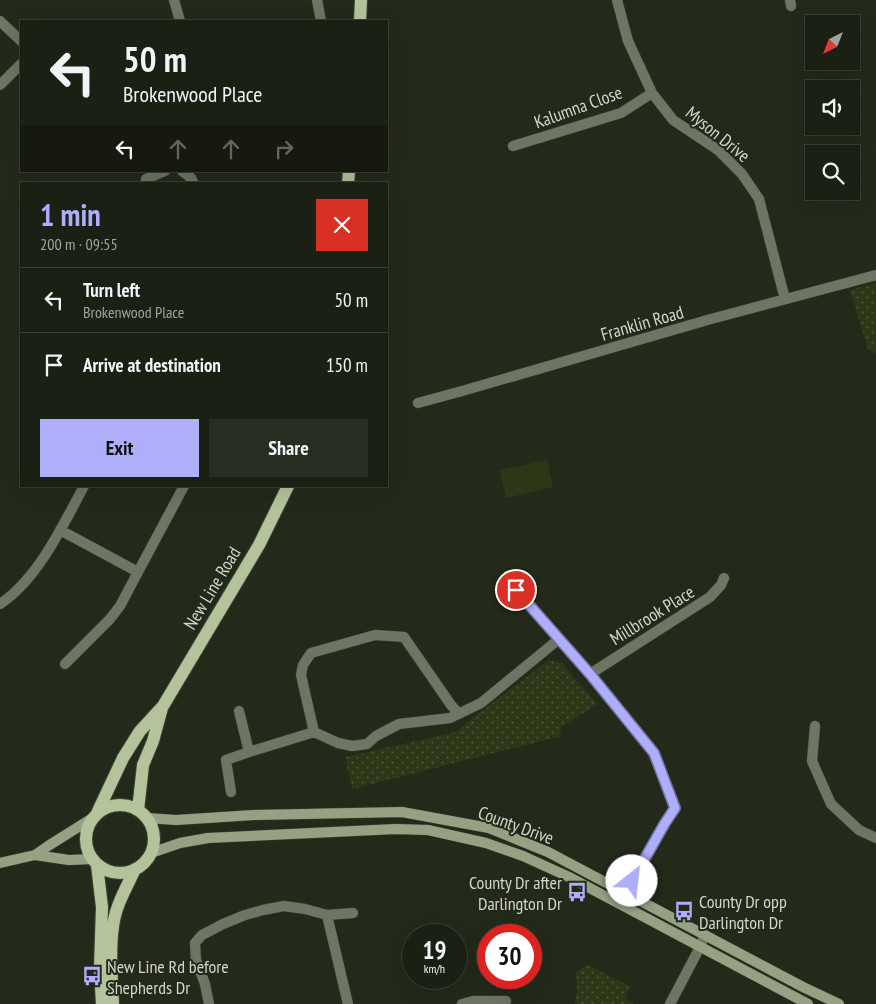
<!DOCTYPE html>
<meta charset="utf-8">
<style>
body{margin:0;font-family:"PT Sans Narrow",sans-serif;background:#282d22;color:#f1f3f6;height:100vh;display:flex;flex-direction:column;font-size:19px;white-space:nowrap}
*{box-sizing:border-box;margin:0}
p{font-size:16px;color:#a0a3a0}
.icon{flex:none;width:28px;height:28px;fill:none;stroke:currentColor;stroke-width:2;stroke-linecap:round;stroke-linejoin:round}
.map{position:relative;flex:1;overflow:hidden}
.sheet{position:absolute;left:20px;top:182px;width:368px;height:305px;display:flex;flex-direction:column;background:#1b2014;border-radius:0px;box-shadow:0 5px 20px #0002,0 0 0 1px #393e34}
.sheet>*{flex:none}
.hud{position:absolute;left:20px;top:20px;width:368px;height:152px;border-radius:0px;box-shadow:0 5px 20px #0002,0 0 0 1px #393e34;background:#1b2014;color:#f1f3f6;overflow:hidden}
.needle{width:32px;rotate:222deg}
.buttons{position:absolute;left:805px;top:15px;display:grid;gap:10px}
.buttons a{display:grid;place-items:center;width:55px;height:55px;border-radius:0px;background:#1b2014;box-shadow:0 5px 20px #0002,0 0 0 1px #393e34;font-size:25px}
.speed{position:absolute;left:402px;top:924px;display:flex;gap:10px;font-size:25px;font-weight:700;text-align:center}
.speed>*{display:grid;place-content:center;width:65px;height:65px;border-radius:50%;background:#1b2014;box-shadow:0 5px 20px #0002,0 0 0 1px #393e34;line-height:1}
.speed small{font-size:12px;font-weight:400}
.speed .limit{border:8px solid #d22;background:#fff;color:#111}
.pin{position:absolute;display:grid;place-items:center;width:42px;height:42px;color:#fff;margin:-21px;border:2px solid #fff;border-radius:50%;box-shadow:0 1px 5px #0007}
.me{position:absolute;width:55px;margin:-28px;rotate:29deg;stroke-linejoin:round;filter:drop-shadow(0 0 4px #0008)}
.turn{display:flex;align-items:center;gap:18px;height:105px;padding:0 20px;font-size:22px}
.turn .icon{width:65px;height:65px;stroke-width:2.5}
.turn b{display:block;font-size:35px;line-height:42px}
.lanes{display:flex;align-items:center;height:48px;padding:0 20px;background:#0003;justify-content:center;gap:25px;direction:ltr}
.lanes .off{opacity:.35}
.round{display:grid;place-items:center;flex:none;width:52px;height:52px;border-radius:0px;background:#282d22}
.overview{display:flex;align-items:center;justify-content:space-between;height:85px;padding:0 20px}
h1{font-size:30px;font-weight:700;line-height:38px;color:#aeaefb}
.action{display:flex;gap:10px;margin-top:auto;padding:10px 20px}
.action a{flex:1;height:58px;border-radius:0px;background:#aeaefb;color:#111;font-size:20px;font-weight:700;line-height:58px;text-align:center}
.action a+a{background:#282d22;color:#f1f3f6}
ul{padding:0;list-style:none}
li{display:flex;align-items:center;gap:15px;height:65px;padding:0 20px;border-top:1px solid #393e34}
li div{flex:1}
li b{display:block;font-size:19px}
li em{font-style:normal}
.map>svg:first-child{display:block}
</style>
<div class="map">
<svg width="876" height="1004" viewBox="0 0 876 1004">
<defs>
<pattern id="green-dots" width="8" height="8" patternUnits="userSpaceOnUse" patternTransform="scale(1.25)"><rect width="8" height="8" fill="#2c3717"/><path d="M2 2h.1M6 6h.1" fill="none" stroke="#4a5337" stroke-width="1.8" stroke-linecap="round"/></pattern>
</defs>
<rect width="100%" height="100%" fill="#242a1a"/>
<path fill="url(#green-dots)" d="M 876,283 L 876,353 L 868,349 L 850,290 Z
M 549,660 L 562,663 L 597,704 L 560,728 L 561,736 L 352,789 L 345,757 L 456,732 L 470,720 Z
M 588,964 L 600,971 L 630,987 L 625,998 L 634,1004 L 575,1004 L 577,989 L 576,972 Z"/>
<path fill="#2c3717" d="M 547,460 L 553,487 L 506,498 L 500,470 Z"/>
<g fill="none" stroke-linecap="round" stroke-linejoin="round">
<defs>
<path id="street" d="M 174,0 L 180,21
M 317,0 L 321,21
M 617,0 L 628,41 L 652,93 L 673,120 L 718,150 L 742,174 L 759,199 L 785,299
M 790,0 L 791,6
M 0,21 L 21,41
M 0,85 L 21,64
M 513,146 L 621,113 L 652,93
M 182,171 L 191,178 L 194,184
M 146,179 L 165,171
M 418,403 L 462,391 L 711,319 L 876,275
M 60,530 L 138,572 L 120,606 L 110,619 L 65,664
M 138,572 L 184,486
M 503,583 L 517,590 L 537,613 L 590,674 L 654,753 L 675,809 L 665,823 L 625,893
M 0,604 C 38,579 63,525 84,486
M 590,674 L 710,597 L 721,585 L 724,578
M 239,711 L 249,752 L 314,732
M 815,726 L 812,761 L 831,804 L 859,830 L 876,838
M 314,732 L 338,743 L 352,746 L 367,744 L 376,736 L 399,724 L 450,718 L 481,703 L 559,639
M 314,732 L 301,675 L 303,665 L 311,653 L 375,635 L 404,637 L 451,705 L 459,714
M 231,792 L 226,760 L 249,752
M 327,915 L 348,1004
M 209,1004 L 205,984 L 196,960 L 195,943 L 202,935 L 223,924 L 245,915 L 263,910 L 284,906 L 305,909 L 327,915 L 353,913
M 462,1004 L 473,1001 L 506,1001
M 670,1004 L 700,947 L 705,935"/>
<path id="secondary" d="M 147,818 L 176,820 L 254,815 L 402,812 L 489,828 L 548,852 L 803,987 L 839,1004
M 151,853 L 180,843 L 208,838 L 396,829 L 428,830 L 486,843 L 523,856 L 569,877 L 808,1004
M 35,855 L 48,846 L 91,819
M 0,863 L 35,855 L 69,860 L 92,859"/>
<path id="primary" d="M 360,21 L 361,0
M 348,184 L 349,171
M86 839a34 34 0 1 1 68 0a34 34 0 1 1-68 0Z
M 138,810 L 143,765 L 153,741 L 162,708
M 98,811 L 123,758 L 140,731 L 163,706 L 259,545 L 288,486
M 97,865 L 102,907 L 100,968 L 102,1004
M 113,1004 C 112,980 109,951 113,927 C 115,906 127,887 135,869"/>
</defs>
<use href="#street" stroke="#404636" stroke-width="11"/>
<use href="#secondary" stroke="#404636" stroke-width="11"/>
<use href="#primary" stroke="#404636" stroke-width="14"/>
<use href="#street" stroke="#6e7563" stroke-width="10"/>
<use href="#secondary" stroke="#96a184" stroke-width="10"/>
<use href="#primary" stroke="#b5c39d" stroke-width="12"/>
</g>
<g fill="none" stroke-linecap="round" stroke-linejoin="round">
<defs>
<path id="route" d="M 516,590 L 590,674 L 654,753 L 675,808 L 665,823 L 632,881"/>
</defs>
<use href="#route" stroke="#7171a3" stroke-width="12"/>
<use href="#route" stroke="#aeaefb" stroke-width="9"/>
</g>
<defs>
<symbol id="bus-bare" viewBox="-9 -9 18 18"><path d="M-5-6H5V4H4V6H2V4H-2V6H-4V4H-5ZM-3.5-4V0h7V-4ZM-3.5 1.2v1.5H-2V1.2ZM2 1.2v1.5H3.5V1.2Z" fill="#aeaefb" stroke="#242a1a" stroke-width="2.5" paint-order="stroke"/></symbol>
</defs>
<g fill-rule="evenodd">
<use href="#bus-bare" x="563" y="878" width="28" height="28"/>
<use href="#bus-bare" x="670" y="897" width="28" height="28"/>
<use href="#bus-bare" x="78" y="962" width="28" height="28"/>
</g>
<g text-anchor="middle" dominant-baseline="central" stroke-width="4" stroke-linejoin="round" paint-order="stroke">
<g font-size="18" fill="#d2d6cb" stroke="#242a1a">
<text transform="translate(578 107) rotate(-20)">Kalumna Close</text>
<text transform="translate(718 134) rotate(39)">Myson Drive</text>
<text transform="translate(642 323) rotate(-16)">Franklin Road</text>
<text transform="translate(212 588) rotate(-59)">New Line Road</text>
<text transform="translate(652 615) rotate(-32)">Millbrook Place</text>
<text transform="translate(516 825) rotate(20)">County Drive</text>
</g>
<g font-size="18" fill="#d2d6cb" stroke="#242a1a" text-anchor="start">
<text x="562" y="882" text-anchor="end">County Dr after<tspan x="562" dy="21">Darlington Dr</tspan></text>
<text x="699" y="901">County Dr opp<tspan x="699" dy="21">Darlington Dr</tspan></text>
<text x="107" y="966">New Line Rd before<tspan x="107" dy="21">Shepherds Dr</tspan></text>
</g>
</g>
</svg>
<div class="buttons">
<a><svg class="needle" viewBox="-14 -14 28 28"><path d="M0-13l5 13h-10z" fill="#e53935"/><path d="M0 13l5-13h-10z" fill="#a0a3a0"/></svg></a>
<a><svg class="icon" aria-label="sound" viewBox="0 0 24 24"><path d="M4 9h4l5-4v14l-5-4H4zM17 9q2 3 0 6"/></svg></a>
<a><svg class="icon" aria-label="search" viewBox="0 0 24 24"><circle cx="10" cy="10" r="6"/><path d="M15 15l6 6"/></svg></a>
</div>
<div class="speed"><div>19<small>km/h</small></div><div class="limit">30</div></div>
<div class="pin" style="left:516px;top:590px;background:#d93025"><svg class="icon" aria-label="arrive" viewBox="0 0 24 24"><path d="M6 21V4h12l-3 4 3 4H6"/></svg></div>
<svg class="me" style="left:632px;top:881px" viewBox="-20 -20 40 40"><circle r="19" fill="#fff"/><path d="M0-13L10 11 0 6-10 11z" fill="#aeaefb"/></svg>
<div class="hud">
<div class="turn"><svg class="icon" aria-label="left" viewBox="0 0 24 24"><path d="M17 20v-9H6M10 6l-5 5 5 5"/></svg><div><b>50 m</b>Brokenwood Place</div></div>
<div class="lanes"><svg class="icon" aria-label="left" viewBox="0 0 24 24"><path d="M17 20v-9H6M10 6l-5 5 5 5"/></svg><svg class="icon off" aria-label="ahead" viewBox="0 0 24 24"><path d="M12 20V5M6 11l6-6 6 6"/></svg><svg class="icon off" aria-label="ahead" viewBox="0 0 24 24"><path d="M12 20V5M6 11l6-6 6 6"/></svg><svg class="icon off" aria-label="right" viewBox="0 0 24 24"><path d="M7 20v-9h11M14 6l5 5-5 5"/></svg></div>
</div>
<section class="sheet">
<div class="overview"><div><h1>1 min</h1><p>200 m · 09:55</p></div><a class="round" style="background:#d93025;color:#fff"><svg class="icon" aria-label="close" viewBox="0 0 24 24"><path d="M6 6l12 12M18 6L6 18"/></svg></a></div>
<ul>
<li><svg class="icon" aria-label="left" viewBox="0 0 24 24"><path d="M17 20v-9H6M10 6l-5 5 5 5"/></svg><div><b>Turn left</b><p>Brokenwood Place</p></div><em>50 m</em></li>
<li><svg class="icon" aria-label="arrive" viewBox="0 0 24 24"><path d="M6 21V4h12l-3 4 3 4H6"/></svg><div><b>Arrive at destination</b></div><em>150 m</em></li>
</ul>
<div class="action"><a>Exit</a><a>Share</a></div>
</section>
</div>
